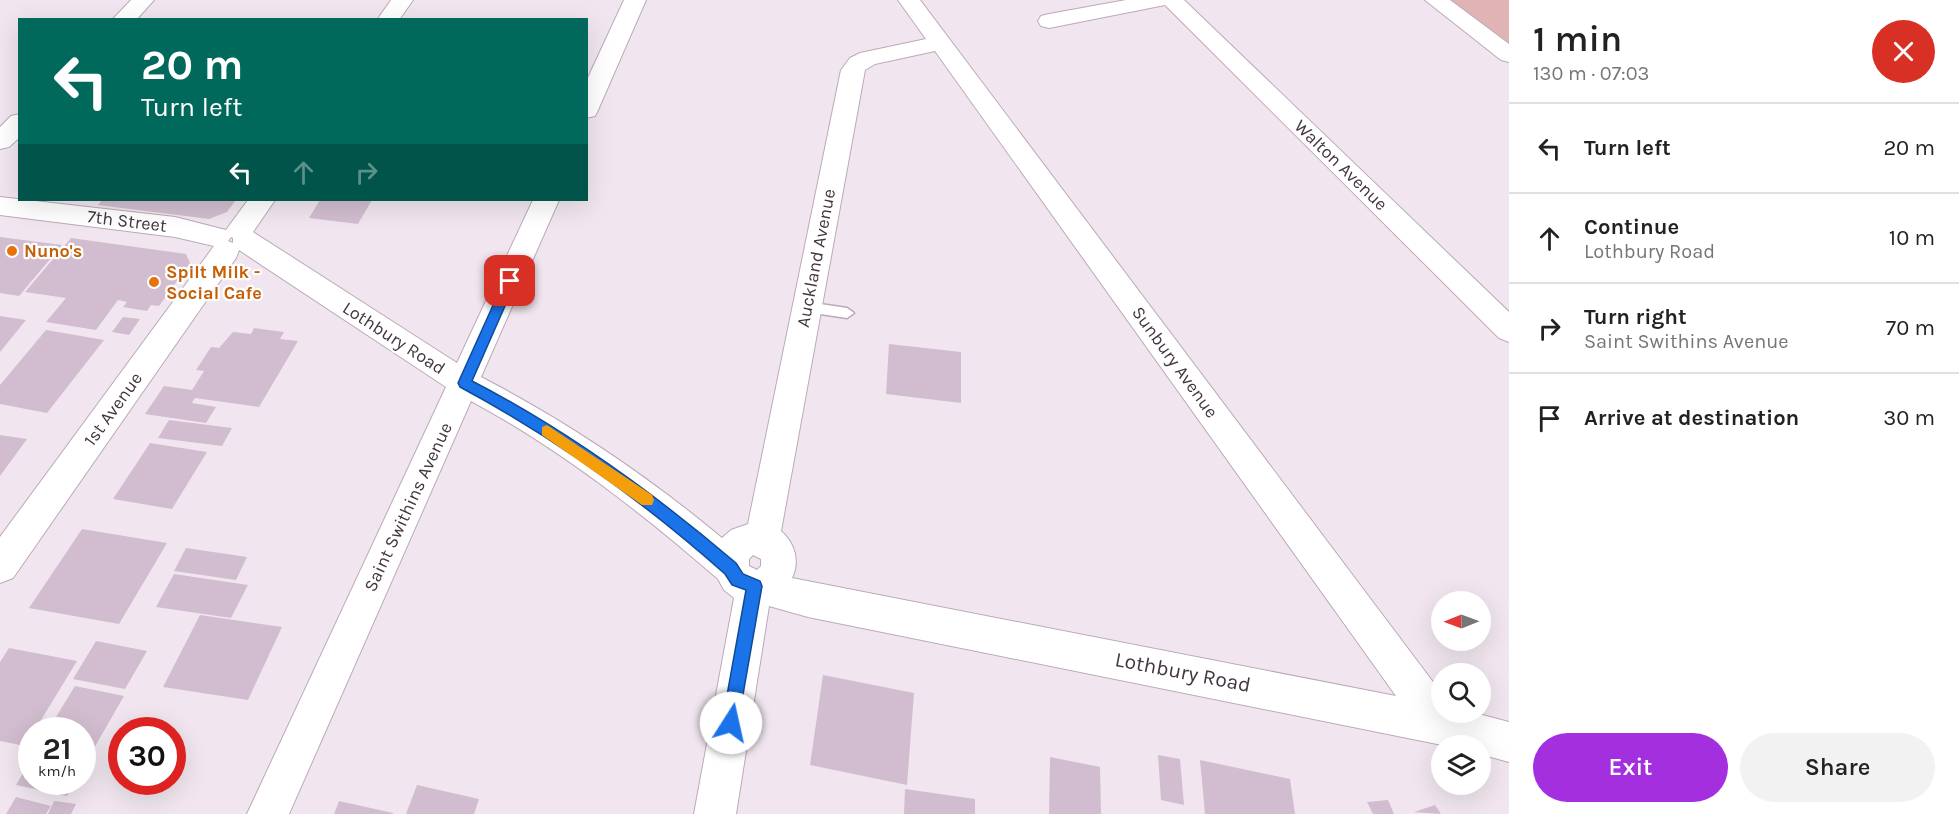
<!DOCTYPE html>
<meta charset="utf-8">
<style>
body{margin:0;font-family:Karla,sans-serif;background:#f2f2f2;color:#222;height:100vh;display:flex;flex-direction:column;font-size:22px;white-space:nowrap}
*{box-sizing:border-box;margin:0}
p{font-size:20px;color:#767676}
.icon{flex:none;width:33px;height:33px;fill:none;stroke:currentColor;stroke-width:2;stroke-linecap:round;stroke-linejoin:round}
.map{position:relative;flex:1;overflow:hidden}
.panel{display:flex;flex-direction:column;background:#fff;width:450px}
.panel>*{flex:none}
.hud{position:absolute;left:18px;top:18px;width:570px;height:183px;border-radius:0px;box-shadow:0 6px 24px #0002;background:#00695c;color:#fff;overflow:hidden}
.needle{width:39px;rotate:269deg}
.controls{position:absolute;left:1431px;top:591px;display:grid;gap:12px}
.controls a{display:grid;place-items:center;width:60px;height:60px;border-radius:50%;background:#fff;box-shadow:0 6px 24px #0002;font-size:30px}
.speed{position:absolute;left:18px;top:717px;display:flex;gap:12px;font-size:30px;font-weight:700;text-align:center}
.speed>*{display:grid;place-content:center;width:78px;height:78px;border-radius:50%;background:#fff;box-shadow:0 6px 24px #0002;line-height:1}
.speed small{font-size:15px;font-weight:400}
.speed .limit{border:9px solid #d22;background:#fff;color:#111}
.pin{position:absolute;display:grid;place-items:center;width:51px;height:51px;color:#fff;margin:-26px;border-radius:12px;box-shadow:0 3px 9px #0006}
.me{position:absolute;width:66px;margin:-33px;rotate:10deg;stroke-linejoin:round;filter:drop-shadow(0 0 4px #0008)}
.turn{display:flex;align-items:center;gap:21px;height:126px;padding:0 24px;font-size:27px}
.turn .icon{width:78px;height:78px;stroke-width:2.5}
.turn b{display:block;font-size:42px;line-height:51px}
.lanes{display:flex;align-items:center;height:57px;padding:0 24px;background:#0003;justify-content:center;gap:30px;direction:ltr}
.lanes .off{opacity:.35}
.round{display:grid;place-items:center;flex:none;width:63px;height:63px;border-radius:32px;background:#f2f2f2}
.summary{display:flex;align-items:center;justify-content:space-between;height:102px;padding:0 24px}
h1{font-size:36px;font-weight:600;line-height:45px}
.primary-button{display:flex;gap:12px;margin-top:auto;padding:12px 24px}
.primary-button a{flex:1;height:69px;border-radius:36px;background:#a32fdf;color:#fff;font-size:24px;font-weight:600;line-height:69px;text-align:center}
.primary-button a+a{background:#f2f2f2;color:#222}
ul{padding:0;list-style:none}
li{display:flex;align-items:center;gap:18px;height:90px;padding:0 24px;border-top:2px solid #e0e0e0}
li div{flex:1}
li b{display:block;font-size:22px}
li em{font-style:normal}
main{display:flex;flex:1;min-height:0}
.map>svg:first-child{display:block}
</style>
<main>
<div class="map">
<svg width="1509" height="814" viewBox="0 0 1509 814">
<rect width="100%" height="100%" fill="#f1e6ef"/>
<path fill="#e0b4b5" d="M 1436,0 L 1509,0 L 1509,55 Z"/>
<path fill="#d1bdcf" d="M 102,200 L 236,200 L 227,212 L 209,219 L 98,205 Z
M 320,200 L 372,200 L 358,224 L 309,218 Z
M 0,237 L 62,245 L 19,296 L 0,293 Z
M 71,238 L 186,254 L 190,263 L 159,306 L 151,305 L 147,311 L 123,307 L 127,302 L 118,300 L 96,330 L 46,322 L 66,298 L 25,292 Z
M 0,316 L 26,320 L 0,352 Z
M 123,317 L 140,319 L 129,335 L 112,332 Z
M 254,328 L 284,332 L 280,339 L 298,341 L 259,407 L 195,398 L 192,403 L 216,407 L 206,423 L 145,414 L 164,386 L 192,390 L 204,371 L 196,370 L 211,347 L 219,348 L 233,332 L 251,334 Z
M 46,330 L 104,340 L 47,413 L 0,404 L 0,385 Z
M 889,344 L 961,352 L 961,403 L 886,394 Z
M 169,420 L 232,428 L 222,446 L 158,438 Z
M 0,435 L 27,439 L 0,476 Z
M 150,443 L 207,452 L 172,509 L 113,499 Z
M 82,529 L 167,543 L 119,624 L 29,608 Z
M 186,548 L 247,557 L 236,580 L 174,571 Z
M 174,574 L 248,585 L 231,618 L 156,607 Z
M 200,615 L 282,627 L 248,700 L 163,687 Z
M 96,641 L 147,651 L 125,689 L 73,679 Z
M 9,648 L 77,661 L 35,730 L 32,730 L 25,746 L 0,741 L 0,662 Z
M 823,675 L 914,693 L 907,785 L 810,765 Z
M 75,686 L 124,696 L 82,769 L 82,730 L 48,730 Z
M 1158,755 L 1180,759 L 1184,805 L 1161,800 Z
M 1050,757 L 1100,767 L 1101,814 L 1049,814 Z
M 32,758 L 32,782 L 75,782 L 67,796 L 16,785 Z
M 1200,760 L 1290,779 L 1295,814 L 1205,814 Z
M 417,785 L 479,799 L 474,814 L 406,814 Z
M 905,789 L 975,799 L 975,814 L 904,814 Z
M 16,797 L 51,806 L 46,814 L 6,814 Z
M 1388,800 L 1394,814 L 1373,814 L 1367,802 Z
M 54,801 L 76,804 L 71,814 L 48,814 Z
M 339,801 L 393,813 L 393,814 L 334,814 Z
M 1435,805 L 1441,814 L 1414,812 Z"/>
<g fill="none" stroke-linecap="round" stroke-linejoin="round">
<defs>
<path id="service" d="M 807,302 L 847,308 L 854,313 L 847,318 L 807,312 L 800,307 Z"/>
<path id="minor" d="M 131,0 L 154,0 L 136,20 L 112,20 Z
M 391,0 L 413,0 L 399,20 L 377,20 Z
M 624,0 L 646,0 L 598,110 L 595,116 L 586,118 L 586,82 Z
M 898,0 L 920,0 L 1442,694 L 1442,712 L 1471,712 L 1509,722 L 1509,762 L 1480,754 L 1480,746 L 1447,746 L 808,617 L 769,606 L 736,814 L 694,814 L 734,598 L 724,590 L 718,579 C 642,513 560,449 471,401 L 289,814 L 247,814 L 446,387 L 239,250 L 236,258 L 13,578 L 0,583 L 0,537 L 214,246 L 175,237 L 0,215 L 0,197 L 175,217 L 226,230 L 248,200 L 275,200 L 253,232 L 457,363 L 533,200 L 559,200 L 481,377 C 566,421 649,477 722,538 L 731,530 L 748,524 L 841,70 L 850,58 L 860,53 L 926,39 ZM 935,51 L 1396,696 L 792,578 C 800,562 795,543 781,531 L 865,70 L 875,64 ZM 231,237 L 233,238 L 233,243 L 228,241 ZM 753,555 L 761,559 L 761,566 L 757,570 L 749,566 L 749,559 Z
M 1126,0 L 1184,0 L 1509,312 L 1509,342 L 1499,338 L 1165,5 L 1049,28 L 1041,26 L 1038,21 L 1041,16 L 1049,14 Z
M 1425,0 L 1450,0 L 1509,44 L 1509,62 L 1501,60 Z
M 20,114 L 20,137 L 9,147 L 0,149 L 0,127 L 11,116 Z"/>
</defs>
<use href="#service" stroke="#bbaab8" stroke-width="3"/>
<use href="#minor" stroke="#bbaab8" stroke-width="2"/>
<use href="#service" fill="#fff" fill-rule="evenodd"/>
<use href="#minor" fill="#fff" fill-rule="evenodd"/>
</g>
<path fill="#1a73e8" stroke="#114b97" stroke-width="1.5" d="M 510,277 L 516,281 L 472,381 C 567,430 655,494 736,563 L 743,574 L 760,581 L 762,586 L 737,729 L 731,731 L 725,729 L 722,723 L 746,590 L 732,585 L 725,574 C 644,502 555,438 460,387 L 458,383 L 504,281 Z"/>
<path fill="#f59e0b" d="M 547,425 L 652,495 L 654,500 L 652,505 L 642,505 L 542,435 L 542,427 Z"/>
<g fill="#e8710a" stroke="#fff" stroke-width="2">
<circle cx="12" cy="251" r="6"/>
<circle cx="154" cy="282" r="6"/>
</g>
<g text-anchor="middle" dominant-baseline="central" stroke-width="4.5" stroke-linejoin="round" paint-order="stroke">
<g font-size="18" fill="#433641" stroke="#fff">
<text transform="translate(1341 165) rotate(44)">Walton Avenue</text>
<text transform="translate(127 221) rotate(7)">7th Street</text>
<text transform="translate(816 258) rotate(-79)">Auckland Avenue</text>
<text transform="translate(394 338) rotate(33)">Lothbury Road</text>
<text transform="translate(1175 362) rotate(54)">Sunbury Avenue</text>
<text transform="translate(113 409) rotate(-54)">1st Avenue</text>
<text transform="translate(408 507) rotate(-65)">Saint Swithins Avenue</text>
</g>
<g font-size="18" font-weight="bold" fill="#c56008" stroke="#fff" text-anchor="start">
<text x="24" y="251">Nuno's</text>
<text x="166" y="272">Spilt Milk -<tspan x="166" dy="21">Social Cafe</tspan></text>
</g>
<g font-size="21" fill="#433641" stroke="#fff">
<text transform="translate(1183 672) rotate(11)">Lothbury Road</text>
</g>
</g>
</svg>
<div class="controls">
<a><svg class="needle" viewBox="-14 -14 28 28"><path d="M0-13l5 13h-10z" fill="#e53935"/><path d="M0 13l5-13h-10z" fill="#767676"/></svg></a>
<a><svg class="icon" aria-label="search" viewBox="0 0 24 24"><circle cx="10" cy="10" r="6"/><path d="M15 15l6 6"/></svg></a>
<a><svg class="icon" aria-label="layers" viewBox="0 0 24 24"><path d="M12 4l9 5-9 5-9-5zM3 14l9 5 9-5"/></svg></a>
</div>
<div class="speed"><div>21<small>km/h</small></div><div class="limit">30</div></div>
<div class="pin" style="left:510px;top:281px;background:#d93025"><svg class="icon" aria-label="arrive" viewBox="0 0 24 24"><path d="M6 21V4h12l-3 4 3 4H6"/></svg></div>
<svg class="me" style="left:731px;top:723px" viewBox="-20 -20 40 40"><circle r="19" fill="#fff"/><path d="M0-13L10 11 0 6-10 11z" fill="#1a73e8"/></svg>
<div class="hud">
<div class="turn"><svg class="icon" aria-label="left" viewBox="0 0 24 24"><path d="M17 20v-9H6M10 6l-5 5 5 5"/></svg><div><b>20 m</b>Turn left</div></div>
<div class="lanes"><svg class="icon" aria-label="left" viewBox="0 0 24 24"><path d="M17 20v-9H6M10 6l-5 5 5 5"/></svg><svg class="icon off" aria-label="ahead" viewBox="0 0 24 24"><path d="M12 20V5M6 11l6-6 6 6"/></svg><svg class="icon off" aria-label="right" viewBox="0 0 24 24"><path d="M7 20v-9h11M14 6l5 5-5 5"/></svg></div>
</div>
</div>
<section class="panel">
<div class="summary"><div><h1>1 min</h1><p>130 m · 07:03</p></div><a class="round" style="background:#d93025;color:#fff"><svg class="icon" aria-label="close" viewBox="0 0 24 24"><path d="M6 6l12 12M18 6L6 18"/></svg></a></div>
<ul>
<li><svg class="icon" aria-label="left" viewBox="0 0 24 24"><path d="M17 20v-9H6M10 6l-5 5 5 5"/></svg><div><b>Turn left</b></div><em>20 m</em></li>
<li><svg class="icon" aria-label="ahead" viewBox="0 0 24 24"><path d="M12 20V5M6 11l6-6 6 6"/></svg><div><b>Continue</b><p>Lothbury Road</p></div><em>10 m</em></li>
<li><svg class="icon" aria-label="right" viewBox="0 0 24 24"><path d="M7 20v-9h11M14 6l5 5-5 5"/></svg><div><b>Turn right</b><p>Saint Swithins Avenue</p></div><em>70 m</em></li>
<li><svg class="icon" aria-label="arrive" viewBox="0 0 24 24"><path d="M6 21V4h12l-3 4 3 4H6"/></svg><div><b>Arrive at destination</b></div><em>30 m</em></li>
</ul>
<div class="primary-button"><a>Exit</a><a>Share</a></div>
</section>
</main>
